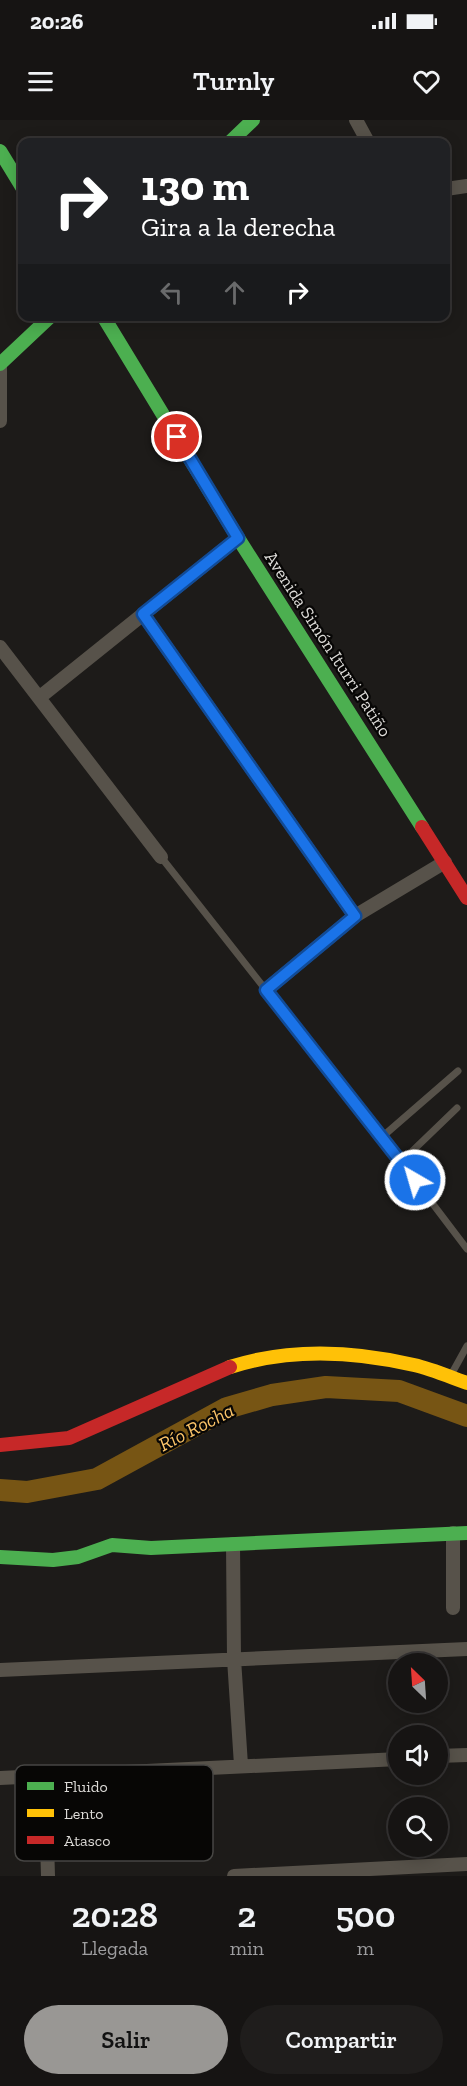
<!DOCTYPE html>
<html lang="es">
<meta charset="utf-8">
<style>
body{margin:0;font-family:"Zilla Slab",serif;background:#1f1d1c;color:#f1f3f6;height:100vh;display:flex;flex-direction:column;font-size:22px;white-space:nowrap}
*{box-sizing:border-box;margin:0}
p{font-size:20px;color:#9e9ea0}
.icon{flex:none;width:33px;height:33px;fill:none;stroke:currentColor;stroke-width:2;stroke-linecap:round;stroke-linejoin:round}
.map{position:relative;height:1756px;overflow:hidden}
.sheet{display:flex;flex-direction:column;background:#161413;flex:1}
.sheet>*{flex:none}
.top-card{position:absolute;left:18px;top:18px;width:432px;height:183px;border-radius:12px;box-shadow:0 3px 15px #0003,0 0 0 2px #353333;background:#202124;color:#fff;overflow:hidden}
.needle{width:39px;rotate:335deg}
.buttons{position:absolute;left:388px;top:1533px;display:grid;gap:12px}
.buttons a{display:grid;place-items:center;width:60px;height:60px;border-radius:50%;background:#161413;box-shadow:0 3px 15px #0003,0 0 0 2px #353333;font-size:30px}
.pin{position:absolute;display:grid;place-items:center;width:51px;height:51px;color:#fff;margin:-26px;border:3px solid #fff;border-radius:50%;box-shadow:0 2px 6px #0007}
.me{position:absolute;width:66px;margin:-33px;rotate:322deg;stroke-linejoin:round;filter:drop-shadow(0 0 4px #0008)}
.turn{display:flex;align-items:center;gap:21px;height:126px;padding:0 24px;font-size:27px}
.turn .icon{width:78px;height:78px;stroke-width:2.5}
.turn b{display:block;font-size:42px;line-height:51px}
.lanes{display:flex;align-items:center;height:57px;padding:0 24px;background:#0003;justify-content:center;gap:30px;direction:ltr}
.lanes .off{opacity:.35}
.eta{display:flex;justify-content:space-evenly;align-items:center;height:102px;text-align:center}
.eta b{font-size:36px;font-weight:600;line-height:42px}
.primary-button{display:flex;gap:12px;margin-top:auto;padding:12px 24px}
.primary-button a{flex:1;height:69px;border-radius:36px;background:#999794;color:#111;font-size:24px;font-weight:600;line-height:69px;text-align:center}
.primary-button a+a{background:#1f1d1c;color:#f1f3f6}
.status{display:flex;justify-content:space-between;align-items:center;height:42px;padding:0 30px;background:#161413;direction:ltr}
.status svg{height:16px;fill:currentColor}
header{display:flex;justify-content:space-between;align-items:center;height:78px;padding:0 24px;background:#161413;font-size:27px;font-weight:600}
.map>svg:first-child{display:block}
</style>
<div class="status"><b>20:26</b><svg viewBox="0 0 49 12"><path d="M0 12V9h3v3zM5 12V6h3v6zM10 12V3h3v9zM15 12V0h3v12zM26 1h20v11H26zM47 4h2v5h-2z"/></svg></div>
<header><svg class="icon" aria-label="menu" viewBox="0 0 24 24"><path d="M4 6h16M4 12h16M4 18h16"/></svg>Turnly<svg class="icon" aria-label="heart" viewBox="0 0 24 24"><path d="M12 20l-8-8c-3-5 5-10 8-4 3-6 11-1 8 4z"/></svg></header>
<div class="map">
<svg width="467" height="1756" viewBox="0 0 467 1756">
<rect width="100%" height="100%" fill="#1d1b19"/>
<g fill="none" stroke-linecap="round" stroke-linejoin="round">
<path stroke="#775514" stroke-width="22" d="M 0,1370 L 27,1372 L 97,1359 L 227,1288 L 272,1275 L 326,1267 L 399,1271 L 467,1296"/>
<path stroke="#57524a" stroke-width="7" d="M 161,737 L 382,1017 L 467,1129
M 382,1017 L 458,951
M 401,1042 L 457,988
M 451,1255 L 467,1226"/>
<path stroke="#57524a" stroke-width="14" d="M 356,0 L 368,22
M 446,69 L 467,66
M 0,301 L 0,243
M 143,494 L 355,796
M 0,527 L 161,737
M 40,577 L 238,418
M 266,870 L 355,796 L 445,742
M 233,1424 L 234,1539 L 241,1645
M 453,1488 L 453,1413
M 0,1550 L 467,1529
M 438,1636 L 467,1635
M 45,1655 L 48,1756
M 0,1658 L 399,1639
M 234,1756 L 467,1744"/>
<path stroke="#4caf50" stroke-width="14" d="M 230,22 L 253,0
M 0,31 L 22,67
M 103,196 L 238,418 L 422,707
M 0,244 L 51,196
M 0,1437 L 53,1440 L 78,1437 L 112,1425 L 151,1428 L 467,1413"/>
<path stroke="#ffc107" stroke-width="14" d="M 230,1247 C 289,1228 354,1231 414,1245 C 432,1249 450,1257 467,1263"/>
<path stroke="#c62828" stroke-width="14" d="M 422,707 L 467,778
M 0,1325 L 69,1318 L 230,1247"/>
</g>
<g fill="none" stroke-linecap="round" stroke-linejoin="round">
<defs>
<path id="route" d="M 177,317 L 238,418 L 143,494 L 355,796 L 266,870 L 415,1060"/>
</defs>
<use href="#route" stroke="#114b97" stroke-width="15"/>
<use href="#route" stroke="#1a73e8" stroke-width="10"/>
</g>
<g text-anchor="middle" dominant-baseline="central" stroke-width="4.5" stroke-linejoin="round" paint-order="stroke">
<g font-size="18" fill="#dcdad7" stroke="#070605">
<text transform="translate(328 524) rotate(57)">Avenida Simón Iturri Patiño</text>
</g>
<g font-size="20" font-style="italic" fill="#fac368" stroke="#070605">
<text transform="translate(196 1307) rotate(-27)">Río Rocha</text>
</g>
</g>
<rect x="15" y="1645" width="198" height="96" rx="9" fill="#070605" stroke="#474644" stroke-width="1.5"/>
<rect x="27" y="1662" width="27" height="8" fill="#4caf50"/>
<rect x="27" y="1689" width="27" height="8" fill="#ffc107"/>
<rect x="27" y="1716" width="27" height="8" fill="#c62828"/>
<g font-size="16" fill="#dcdad7">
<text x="64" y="1672">Fluido</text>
<text x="64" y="1699">Lento</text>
<text x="64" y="1726">Atasco</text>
</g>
</svg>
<div class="buttons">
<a><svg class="needle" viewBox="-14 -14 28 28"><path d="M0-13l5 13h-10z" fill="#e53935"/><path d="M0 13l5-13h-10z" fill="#9e9ea0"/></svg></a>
<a><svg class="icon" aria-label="sound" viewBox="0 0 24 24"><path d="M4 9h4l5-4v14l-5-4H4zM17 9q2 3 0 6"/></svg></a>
<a><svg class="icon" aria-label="search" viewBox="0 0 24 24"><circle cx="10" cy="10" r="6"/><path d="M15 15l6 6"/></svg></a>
</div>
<div class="pin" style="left:177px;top:317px;background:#d93025"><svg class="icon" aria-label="arrive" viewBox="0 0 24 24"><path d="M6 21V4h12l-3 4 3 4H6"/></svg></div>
<svg class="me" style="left:415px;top:1060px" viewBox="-20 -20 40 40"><circle r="17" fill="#1a73e8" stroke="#fff" stroke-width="3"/><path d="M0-11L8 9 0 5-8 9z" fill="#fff"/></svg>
<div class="top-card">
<div class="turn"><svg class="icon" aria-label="right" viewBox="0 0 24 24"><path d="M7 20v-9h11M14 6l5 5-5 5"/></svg><div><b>130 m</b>Gira a la derecha</div></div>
<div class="lanes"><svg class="icon off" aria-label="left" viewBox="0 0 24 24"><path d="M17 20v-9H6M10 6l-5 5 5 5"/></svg><svg class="icon off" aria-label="ahead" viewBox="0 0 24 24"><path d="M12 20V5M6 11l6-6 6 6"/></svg><svg class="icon" aria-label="right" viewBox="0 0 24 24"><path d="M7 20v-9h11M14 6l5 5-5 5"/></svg></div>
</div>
</div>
<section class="sheet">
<div class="eta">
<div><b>20:28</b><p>Llegada</p></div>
<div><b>2</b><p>min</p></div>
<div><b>500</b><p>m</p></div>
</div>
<div class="primary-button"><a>Salir</a><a>Compartir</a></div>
</section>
